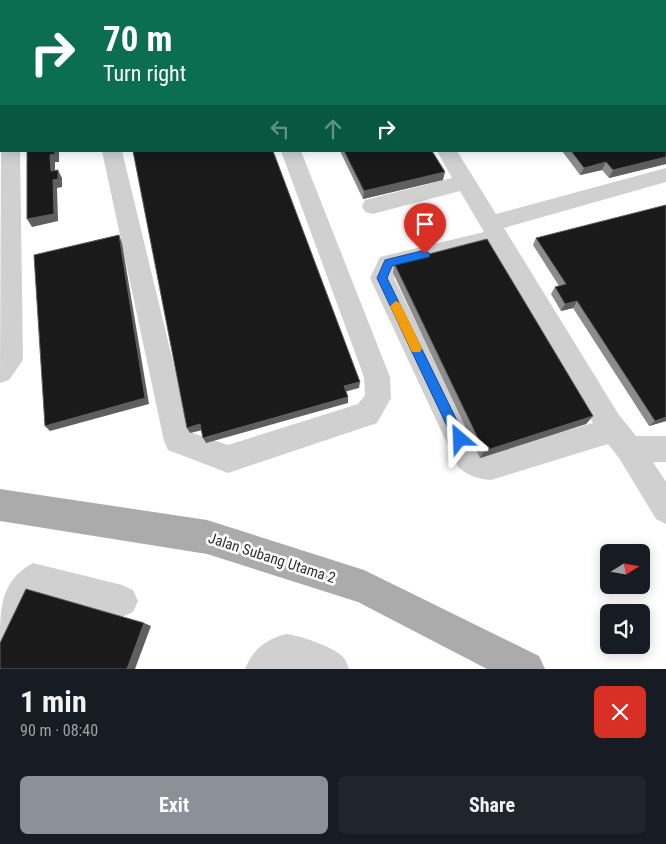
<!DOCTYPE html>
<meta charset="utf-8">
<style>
body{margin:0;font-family:"Roboto Condensed",sans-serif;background:#20242c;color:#f1f3f6;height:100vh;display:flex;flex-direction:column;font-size:19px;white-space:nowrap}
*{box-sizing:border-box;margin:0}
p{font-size:16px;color:#9ea1a6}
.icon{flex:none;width:28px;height:28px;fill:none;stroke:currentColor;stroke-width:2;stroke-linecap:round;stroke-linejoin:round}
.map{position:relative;height:669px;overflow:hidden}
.sheet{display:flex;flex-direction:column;background:#171b24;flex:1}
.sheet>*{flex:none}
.hud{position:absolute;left:0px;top:0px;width:666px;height:152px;box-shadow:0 2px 12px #0003;background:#0b6e4f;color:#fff;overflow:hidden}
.needle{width:32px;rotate:79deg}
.buttons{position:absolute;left:600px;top:544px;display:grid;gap:10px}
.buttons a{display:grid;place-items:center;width:50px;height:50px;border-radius:8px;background:#171b24;box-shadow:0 2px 12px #0003;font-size:25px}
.pin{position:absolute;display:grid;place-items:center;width:42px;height:42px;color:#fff;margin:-51px -21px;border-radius:50% 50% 50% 0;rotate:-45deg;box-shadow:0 0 5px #0007}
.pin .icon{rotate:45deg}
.me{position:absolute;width:55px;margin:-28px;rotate:334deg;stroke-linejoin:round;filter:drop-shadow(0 0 4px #0008)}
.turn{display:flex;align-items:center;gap:18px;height:105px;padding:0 20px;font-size:22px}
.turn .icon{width:65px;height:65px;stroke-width:2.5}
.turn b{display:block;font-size:35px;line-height:42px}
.lanes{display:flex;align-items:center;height:48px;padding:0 20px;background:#0003;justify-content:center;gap:25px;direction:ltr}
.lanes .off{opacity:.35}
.round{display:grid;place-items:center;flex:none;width:52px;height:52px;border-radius:8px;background:#20242c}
.head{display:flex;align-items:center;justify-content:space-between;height:85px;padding:0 20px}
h1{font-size:30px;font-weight:700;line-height:38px}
.button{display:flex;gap:10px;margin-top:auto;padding:10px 20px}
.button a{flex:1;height:58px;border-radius:8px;background:#8c9099;color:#fff;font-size:20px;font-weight:700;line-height:58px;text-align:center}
.button a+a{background:#20242c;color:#f1f3f6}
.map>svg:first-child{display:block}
</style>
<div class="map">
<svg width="666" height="669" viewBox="0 0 666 669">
<rect width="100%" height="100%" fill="#fff"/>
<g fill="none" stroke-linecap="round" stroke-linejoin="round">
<path fill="#d0d0d0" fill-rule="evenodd" d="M 665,91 L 666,91 L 666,103 L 665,103 Z
M 0,114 L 1,114 L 1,128 L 0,128 Z
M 1,149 L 1,151 L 20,151 L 23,360 L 9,380 L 0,383 Z
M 102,151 L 122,151 L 190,432 L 228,445 L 358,404 L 365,395 L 364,377 L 281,151 L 301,151 L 390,377 L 391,398 L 377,423 L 228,473 L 168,450 L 164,441 Z
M 437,151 L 457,151 L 496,214 L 666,168 L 666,182 L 504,228 L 619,415 L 636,436 L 666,436 L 666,462 L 653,462 L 666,482 L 666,524 L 656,519 L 619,458 L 608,444 L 491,480 C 477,479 469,476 458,467 L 370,278 L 380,257 L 484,232 L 460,191 L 373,214 L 365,212 L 362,206 L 365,200 L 452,178 ZM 492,247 L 593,423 L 491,452 L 483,452 L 478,447 L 394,278 L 397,270 Z
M 33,563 L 122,585 L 133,590 L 138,601 L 133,612 L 122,617 L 37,596 L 29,602 L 12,642 L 0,646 C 0,608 0,581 33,563 Z
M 286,634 C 299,635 337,648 344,658 C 346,661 348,666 349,669 L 245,669 C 253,649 265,640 286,634 Z"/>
<path fill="#ababab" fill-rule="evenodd" d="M 0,18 L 1,19 L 1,30 L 0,30 Z
M 0,56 L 1,56 L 1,68 L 0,68 Z
M 0,489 L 207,520 L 364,570 L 539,656 L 545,669 L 487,669 L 358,602 L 207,554 L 0,521 Z"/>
</g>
<path fill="#8c8c8c" d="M 666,0 L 666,60 L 665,59 L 665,1 Z
M 666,99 L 666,164 L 609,178 L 602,170 L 580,175 L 562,151 L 665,151 Z
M 340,151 L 432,151 L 443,180 L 363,199 Z
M 536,238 L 666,421 L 649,426 L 573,308 L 561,311 L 551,294 L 555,287 L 559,286 L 533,245 Z
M 394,263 L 593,416 L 586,424 L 480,458 L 393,273 Z"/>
<path fill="#5f5f5f" d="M 587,0 L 626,0 L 619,1 L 580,1 Z
M 55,151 L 59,151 L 59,162 L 55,162 L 55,179 L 51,171 L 50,155 Z
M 666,157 L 666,164 L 609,178 L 613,170 Z
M 606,162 L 602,170 L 580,175 L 584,168 Z
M 58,170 L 62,178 L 62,187 L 57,188 L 58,221 L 32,227 L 27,219 L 53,180 Z
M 445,172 L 443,180 L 363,199 L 364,191 Z
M 119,235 L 122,243 L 149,404 L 50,431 L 45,426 Z
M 577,301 L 573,308 L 561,311 L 565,304 Z
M 360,382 L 359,388 L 344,392 L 344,386 Z
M 348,397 L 348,403 L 206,443 L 203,438 Z
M 593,416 L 586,424 L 480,458 L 484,451 Z
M 666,417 L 666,421 L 649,426 L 655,421 Z
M 200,424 L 203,430 L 190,433 L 187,428 Z
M 144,623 L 151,626 L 135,669 L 127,669 Z"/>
<path fill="#1a1a1a" stroke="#5f5f5f" d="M 400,0 L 587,0 L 580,1 L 401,1 Z
M 655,0 L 666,0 L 666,48 L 665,47 L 665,1 L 649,1 Z
M 665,99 L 666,99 L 666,157 L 613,170 L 606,162 L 584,168 L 571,151 L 665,151 Z
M 27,151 L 55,151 L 55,154 L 50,155 L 51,171 L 58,170 L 58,179 L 53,180 L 54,214 L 27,219 Z
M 133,151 L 273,151 L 360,382 L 344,386 L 348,397 L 203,438 L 200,424 L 187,428 Z
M 344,151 L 432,151 L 445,172 L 364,191 Z
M 666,205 L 666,417 L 655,421 L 577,301 L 565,304 L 555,287 L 566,284 L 536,238 Z
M 119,235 L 145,398 L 45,426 L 34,255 Z
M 487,239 L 593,416 L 484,451 L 394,263 Z
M 26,589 L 144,623 L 127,669 L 0,669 L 0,643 Z"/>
<path fill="#1a73e8" stroke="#114b97" d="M 425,250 L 430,254 L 429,257 L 392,266 L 387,278 L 466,439 L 464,443 L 460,445 L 455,443 L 377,278 L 385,260 Z"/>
<path fill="#f59e0b" d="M 396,301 L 400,303 L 420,344 L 422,348 L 420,352 L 412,352 L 390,306 Z"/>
<g text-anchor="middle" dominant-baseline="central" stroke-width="5" stroke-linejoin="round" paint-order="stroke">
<g font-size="15" fill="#333" stroke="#fff">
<text transform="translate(272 558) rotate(18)">Jalan Subang Utama 2</text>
</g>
</g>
</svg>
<div class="buttons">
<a><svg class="needle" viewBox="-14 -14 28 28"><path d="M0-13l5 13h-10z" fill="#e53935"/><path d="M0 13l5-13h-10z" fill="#9ea1a6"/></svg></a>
<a><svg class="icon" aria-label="sound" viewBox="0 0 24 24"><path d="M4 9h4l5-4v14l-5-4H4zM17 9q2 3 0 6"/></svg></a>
</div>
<div class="pin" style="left:425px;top:254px;background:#d93025"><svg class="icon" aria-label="arrive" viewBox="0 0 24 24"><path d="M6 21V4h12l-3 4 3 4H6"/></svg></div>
<svg class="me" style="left:460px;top:439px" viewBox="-20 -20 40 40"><path d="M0-17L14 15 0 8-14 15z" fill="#1a73e8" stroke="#fff" stroke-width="4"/></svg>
<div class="hud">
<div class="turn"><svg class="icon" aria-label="right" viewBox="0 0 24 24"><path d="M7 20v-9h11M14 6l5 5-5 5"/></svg><div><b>70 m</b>Turn right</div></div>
<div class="lanes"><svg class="icon off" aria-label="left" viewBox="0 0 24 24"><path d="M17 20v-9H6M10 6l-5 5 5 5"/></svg><svg class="icon off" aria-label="ahead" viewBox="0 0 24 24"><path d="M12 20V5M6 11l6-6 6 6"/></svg><svg class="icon" aria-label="right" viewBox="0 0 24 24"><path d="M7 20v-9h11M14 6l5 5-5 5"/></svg></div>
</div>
</div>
<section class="sheet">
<div class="head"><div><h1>1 min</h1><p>90 m · 08:40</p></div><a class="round" style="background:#d93025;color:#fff"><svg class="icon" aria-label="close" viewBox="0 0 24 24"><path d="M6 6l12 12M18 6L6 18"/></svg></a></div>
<div class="button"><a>Exit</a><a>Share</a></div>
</section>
